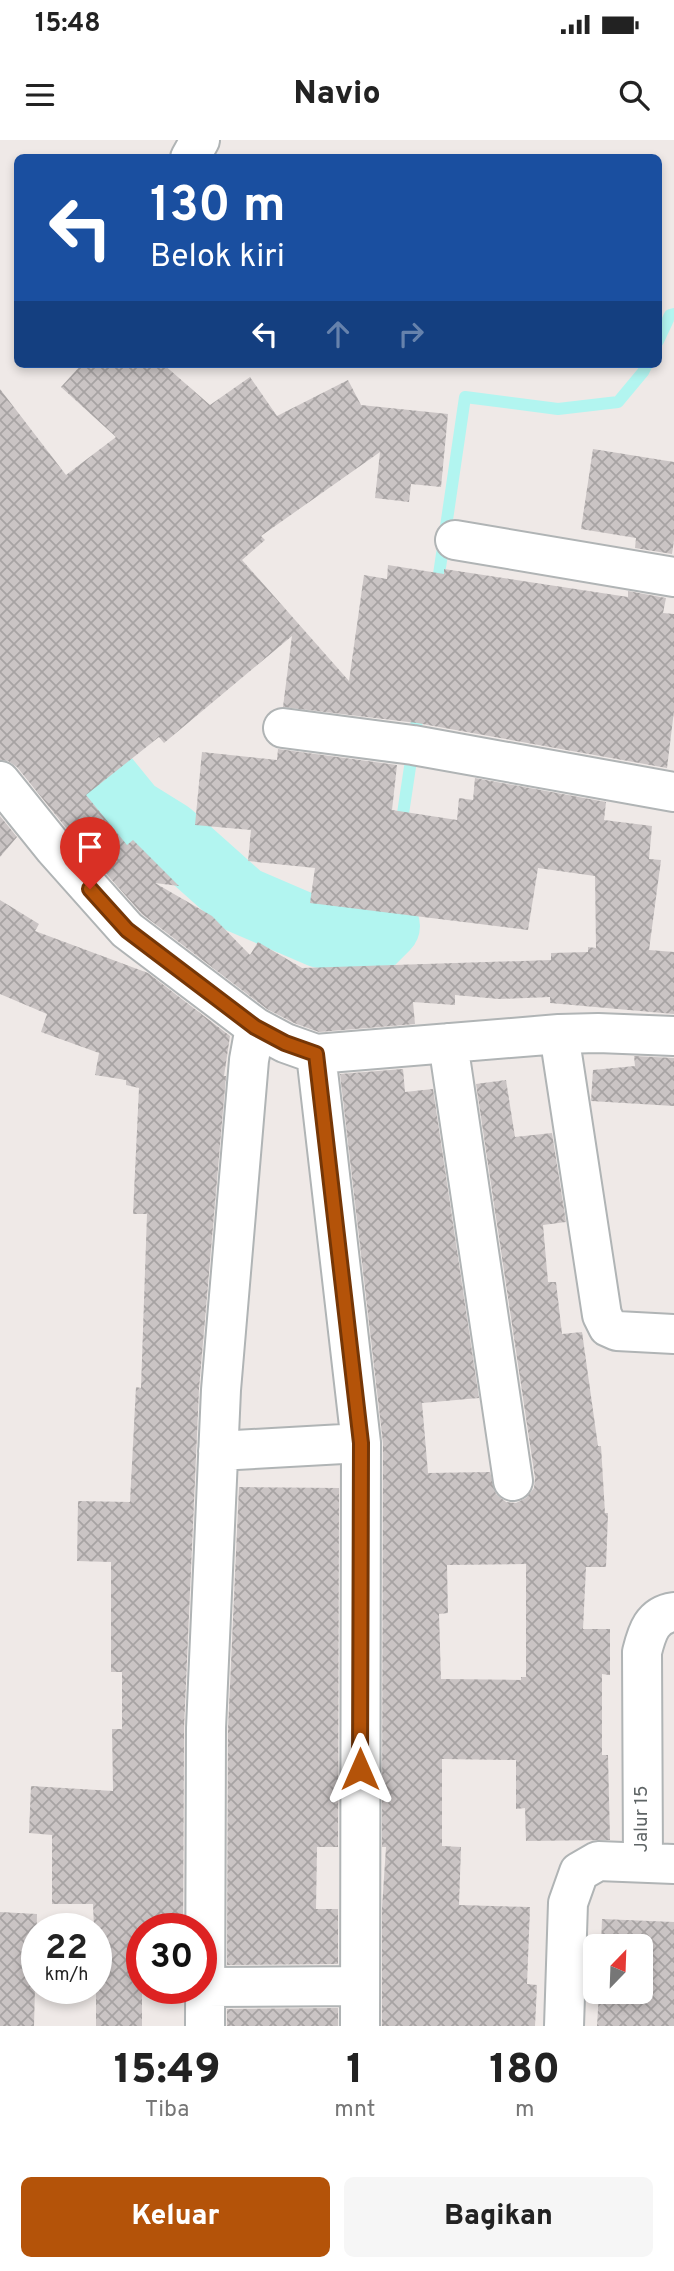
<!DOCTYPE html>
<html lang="id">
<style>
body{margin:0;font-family:Overpass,sans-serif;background:#f6f6f6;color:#222;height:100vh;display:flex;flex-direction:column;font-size:26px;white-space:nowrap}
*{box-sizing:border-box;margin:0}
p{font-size:23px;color:#767676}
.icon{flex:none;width:38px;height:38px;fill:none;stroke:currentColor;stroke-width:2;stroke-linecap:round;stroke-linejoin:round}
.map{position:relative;height:1886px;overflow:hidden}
.panel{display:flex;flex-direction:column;background:#fff;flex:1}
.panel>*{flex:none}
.top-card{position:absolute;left:14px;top:14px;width:648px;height:214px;border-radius:10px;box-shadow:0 4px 10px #0003;background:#1a4fa0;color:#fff;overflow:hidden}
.needle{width:46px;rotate:23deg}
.tools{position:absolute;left:583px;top:1794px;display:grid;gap:14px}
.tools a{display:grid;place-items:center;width:70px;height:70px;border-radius:10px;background:#fff;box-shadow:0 4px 10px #0003;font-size:35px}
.speed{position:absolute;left:21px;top:1773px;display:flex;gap:14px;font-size:35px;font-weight:700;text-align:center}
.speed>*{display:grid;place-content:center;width:91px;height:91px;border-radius:50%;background:#fff;box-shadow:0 4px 10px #0003;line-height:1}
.speed small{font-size:18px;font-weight:400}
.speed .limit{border:10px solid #d22;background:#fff;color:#111}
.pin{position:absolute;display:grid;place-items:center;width:60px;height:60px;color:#fff;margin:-72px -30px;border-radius:50% 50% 50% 0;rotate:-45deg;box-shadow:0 0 7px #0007}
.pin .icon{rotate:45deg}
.me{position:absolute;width:77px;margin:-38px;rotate:0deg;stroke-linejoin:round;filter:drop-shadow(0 0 5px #0008)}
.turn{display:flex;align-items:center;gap:24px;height:147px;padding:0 21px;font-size:32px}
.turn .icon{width:91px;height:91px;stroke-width:2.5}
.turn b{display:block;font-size:49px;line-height:60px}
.lanes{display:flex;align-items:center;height:66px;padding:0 21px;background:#0003;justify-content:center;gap:35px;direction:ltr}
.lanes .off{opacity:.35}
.eta{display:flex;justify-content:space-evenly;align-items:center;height:119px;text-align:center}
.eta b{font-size:42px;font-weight:800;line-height:49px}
.cta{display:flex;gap:14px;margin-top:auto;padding:14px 21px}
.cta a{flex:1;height:80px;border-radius:10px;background:#b45309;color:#fff;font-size:28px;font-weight:800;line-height:80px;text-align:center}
.cta a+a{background:#f6f6f6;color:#222}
.status{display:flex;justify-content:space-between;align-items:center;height:49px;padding:0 35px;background:#fff;direction:ltr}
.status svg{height:19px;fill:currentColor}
header{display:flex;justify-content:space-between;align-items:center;height:91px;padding:0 21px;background:#fff;font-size:32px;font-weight:800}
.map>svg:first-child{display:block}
</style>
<div class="status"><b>15:48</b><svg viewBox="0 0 49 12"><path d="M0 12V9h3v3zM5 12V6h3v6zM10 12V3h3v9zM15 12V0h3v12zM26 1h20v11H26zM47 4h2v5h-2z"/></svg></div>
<header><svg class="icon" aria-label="menu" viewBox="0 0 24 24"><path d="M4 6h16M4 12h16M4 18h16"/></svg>Navio<svg class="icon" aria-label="search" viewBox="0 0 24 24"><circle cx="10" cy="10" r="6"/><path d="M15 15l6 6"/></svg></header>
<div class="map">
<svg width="674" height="1886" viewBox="0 0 674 1886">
<defs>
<pattern id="building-cross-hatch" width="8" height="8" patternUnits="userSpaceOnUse" patternTransform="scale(1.75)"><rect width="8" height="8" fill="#cac4c4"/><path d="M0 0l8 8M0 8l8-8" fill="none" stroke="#a7a3a3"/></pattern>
</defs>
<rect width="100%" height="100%" fill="#efe9e7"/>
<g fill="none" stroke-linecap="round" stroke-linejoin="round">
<path stroke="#b2f5f0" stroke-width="12" d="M 658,201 L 670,175 L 674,174
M 437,448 L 465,257 L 558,269 L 618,262 L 643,232 L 647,224
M 401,687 L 419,567
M 386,786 L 390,757"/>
<path stroke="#b2f5f0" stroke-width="68" d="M 0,510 L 132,672 L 169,695 L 242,760 L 321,794 L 371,801 L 386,786"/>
</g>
<path fill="url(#building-cross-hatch)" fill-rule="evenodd" d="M 82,224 L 163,224 L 210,265 L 250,237 L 277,276 L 348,240 L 361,265 L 448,274 L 441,347 L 411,344 L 409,362 L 375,358 L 380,312 L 261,396 L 265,400 L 242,420 L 349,541 L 364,435 L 387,439 L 388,425 L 444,434 L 444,429 L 628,457 L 628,451 L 666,458 L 663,473 L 674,474 L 674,571 L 667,628 L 417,583 L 283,567 L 292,496 L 164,603 L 159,597 L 86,655 L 127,705 L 133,700 L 179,746 L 155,743 L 212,776 L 250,815 L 258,802 L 302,828 L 551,820 L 551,813 L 588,812 L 588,807 L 596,808 L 595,736 L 538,728 L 528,790 L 310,763 L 315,728 L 248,721 L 251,690 L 195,685 L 202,612 L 277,620 L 278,609 L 397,625 L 392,670 L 457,680 L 459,658 L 473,660 L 475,638 L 606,662 L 604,680 L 652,686 L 649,719 L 661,720 L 649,810 L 674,812 L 674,874 L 550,863 L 550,857 L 499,859 L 455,855 L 455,865 L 413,862 L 415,884 L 319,892 L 294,883 L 267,869 L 142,774 L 71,694 L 17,627 L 8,621 L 0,620 L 0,249 L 66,335 L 116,297 L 61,247 Z
M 593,309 L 674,322 L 674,400 L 672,414 L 635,408 L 636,398 L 581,389 Z
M 0,676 L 17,697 L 0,717 Z
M 0,760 L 39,784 L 35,791 L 148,833 L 230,896 L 224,936 L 226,936 L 199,1249 L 184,1588 L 183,1788 L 142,1788 L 142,1886 L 96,1886 L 96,1788 L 94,1788 L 93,1764 L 52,1764 L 52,1695 L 29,1693 L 31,1646 L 113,1651 L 112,1589 L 122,1589 L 122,1532 L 111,1532 L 111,1422 L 77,1421 L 78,1361 L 130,1362 L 136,1247 L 141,1248 L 147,1074 L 133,1074 L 139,948 L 126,945 L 126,940 L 95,935 L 99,913 L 41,892 L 47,874 L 0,854 Z
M 634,916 L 674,918 L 674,966 L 591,961 L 593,930 L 635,926 Z
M 403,929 L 405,952 L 433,949 L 479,1258 L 422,1263 L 428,1333 L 490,1332 L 496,1354 L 506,1362 L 516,1363 L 526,1358 L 534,1348 L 535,1338 L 476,944 L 506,940 L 515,997 L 552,993 L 566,1082 L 543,1085 L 548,1142 L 556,1142 L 562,1194 L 582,1192 L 598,1306 L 601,1306 L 605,1373 L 608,1373 L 606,1427 L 586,1427 L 583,1489 L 610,1489 L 610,1535 L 602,1534 L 602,1615 L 608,1615 L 610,1700 L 526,1701 L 525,1668 L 516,1669 L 516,1620 L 442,1619 L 442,1706 L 461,1707 L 459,1765 L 530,1767 L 527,1844 L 537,1845 L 535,1886 L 382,1886 L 382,1768 L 386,1707 L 382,1707 L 383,1303 L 340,934 ZM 526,1424 L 526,1537 L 521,1537 L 521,1540 L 441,1539 L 439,1474 L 448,1473 L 447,1425 Z
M 239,1347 L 339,1348 L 338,1707 L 317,1707 L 316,1769 L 338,1769 L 338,1824 L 227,1825 L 228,1589 Z
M 0,1772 L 37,1774 L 34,1886 L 0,1886 Z
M 602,1779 L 674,1782 L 674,1886 L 597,1886 L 599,1852 L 640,1852 L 640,1806 L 601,1806 Z
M 338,1868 L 338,1886 L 227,1886 L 227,1869 Z"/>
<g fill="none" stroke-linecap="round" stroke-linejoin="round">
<defs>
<path id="street" d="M 190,18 L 200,0
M 455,400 L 674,437
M 283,588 L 413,605 L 674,652
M 0,641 L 54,708 L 127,790 L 255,887 L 285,903 L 316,914 L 559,894 L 598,893 L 674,896
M 559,894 L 602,1175 L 608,1187 L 617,1191 L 674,1194
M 448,903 L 513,1341
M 316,914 L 361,1303 L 360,1886
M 218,1311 L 361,1303
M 643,1722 L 642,1512 C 647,1492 652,1475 674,1472
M 205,1847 L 360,1846
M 205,1886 L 206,1588 L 221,1250 L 249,920 L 255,887
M 564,1886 L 568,1763 L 579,1732 L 598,1721 L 674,1724"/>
</defs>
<use href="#street" stroke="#b0b4b5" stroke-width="42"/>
<use href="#street" stroke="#fff" stroke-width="38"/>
</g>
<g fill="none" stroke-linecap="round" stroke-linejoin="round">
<defs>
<path id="route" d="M 90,749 L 127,790 L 255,887 L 285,903 L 316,914 L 361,1303 L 360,1629"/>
</defs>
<use href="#route" stroke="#753606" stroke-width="18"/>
<use href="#route" stroke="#b45309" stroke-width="12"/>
</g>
<g text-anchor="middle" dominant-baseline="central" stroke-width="5" stroke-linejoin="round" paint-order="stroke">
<g font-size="19" fill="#5f6566" stroke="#fff">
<text transform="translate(642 1679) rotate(-90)">Jalur 15</text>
</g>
</g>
</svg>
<div class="tools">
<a><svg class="needle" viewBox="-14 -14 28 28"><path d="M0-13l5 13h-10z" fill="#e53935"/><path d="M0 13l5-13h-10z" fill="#767676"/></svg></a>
</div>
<div class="speed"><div>22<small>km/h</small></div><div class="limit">30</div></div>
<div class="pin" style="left:90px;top:749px;background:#d93025"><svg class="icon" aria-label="arrive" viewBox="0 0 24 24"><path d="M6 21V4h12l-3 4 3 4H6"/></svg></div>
<svg class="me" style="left:360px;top:1629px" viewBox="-20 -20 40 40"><path d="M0-17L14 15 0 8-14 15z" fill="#b45309" stroke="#fff" stroke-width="4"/></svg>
<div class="top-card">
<div class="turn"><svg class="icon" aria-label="left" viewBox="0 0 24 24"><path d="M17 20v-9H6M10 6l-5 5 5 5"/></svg><div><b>130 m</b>Belok kiri</div></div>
<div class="lanes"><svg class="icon" aria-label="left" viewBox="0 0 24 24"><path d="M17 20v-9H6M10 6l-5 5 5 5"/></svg><svg class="icon off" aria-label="ahead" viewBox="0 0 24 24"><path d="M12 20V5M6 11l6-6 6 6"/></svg><svg class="icon off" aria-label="right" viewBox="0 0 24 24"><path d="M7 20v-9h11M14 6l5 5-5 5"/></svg></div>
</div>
</div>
<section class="panel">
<div class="eta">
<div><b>15:49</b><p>Tiba</p></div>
<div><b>1</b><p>mnt</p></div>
<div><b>180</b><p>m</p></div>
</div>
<div class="cta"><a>Keluar</a><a>Bagikan</a></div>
</section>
